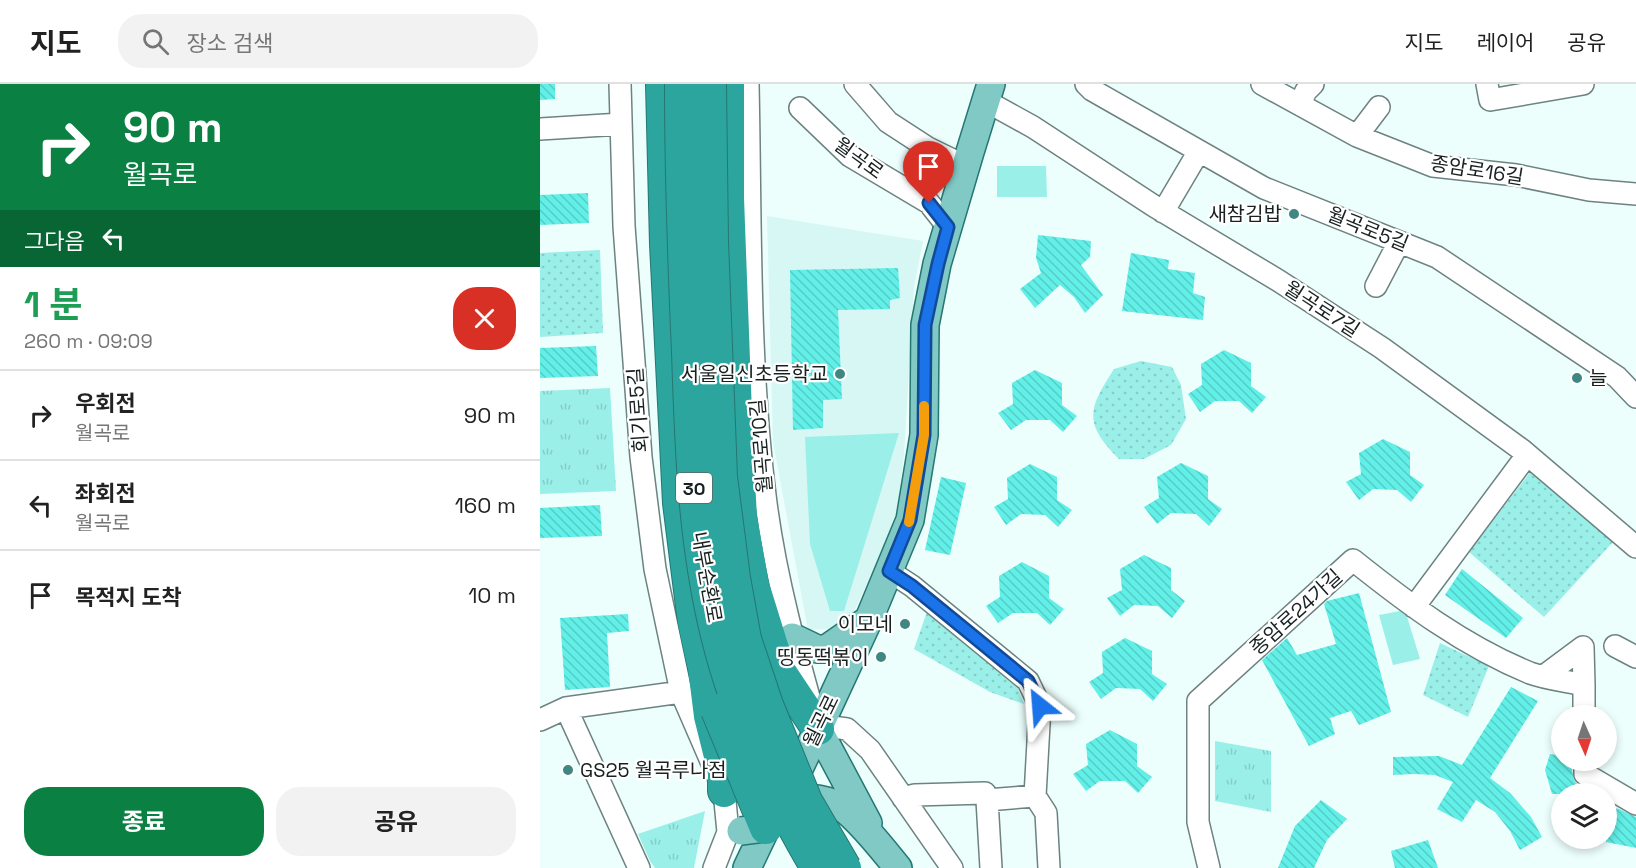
<!DOCTYPE html>
<html lang="ko">
<meta charset="utf-8">
<style>
body{margin:0;font-family:"Space Grotesk","Noto Sans KR",sans-serif;background:#f2f2f2;color:#222;height:100vh;display:flex;flex-direction:column;font-size:22px;white-space:nowrap}
*{box-sizing:border-box;margin:0}
p{font-size:20px;color:#767676}
.icon{flex:none;width:33px;height:33px;fill:none;stroke:currentColor;stroke-width:2;stroke-linecap:round;stroke-linejoin:round}
.map{position:relative;flex:1;overflow:hidden}
.details{display:flex;flex-direction:column;background:#fff;width:540px}
.details>*{flex:none}
.banner{background:#0b8043;color:#fff;overflow:hidden}
.needle{width:39px;rotate:177deg}
.buttons{position:absolute;left:1011px;top:621px;display:grid;gap:12px}
.buttons a{display:grid;place-items:center;width:66px;height:66px;border-radius:50%;background:#fff;box-shadow:0 3px 9px #0003;font-size:30px}
.pin{position:absolute;display:grid;place-items:center;width:51px;height:51px;color:#fff;margin:-62px -26px;border-radius:50% 50% 50% 0;rotate:-45deg;box-shadow:0 0 6px #0007}
.pin .icon{rotate:45deg}
.me{position:absolute;width:66px;margin:-33px;rotate:332deg;stroke-linejoin:round;filter:drop-shadow(0 0 4px #0008)}
.turn{display:flex;align-items:center;gap:21px;height:126px;padding:0 24px;font-size:27px}
.turn .icon{width:78px;height:78px;stroke-width:2.5}
.turn b{display:block;font-size:42px;line-height:51px}
.then{display:flex;align-items:center;height:57px;padding:0 24px;background:#0003;gap:12px;font-size:22px}
.round{display:grid;place-items:center;flex:none;width:63px;height:63px;border-radius:24px;background:#f2f2f2}
.head{display:flex;align-items:center;justify-content:space-between;height:102px;padding:0 24px}
h1{font-size:36px;font-weight:700;line-height:45px;color:#1e9e55}
.primary-button{display:flex;gap:12px;margin-top:auto;padding:12px 24px}
.primary-button a{flex:1;height:69px;border-radius:24px;background:#0b8043;color:#fff;font-size:24px;font-weight:700;line-height:69px;text-align:center}
.primary-button a+a{background:#f2f2f2;color:#222}
ul{padding:0;list-style:none}
li{display:flex;align-items:center;gap:18px;height:90px;padding:0 24px;border-top:2px solid #e0e0e0}
li div{flex:1}
li b{display:block;font-size:22px}
li em{font-style:normal}
header{display:flex;align-items:center;gap:36px;box-sizing:border-box;height:84px;padding:0 30px;background:#fff;border-bottom:2px solid #e0e0e0}
header strong{font-size:28px}
nav{display:flex;gap:33px;margin-inline-start:auto;font-size:21px}
.search{width:420px;height:54px;background:#f2f2f2;display:flex;align-items:center;gap:15px;box-sizing:border-box;padding:0 21px;border-radius:24px;color:#767676;font-size:22px}
main{display:flex;flex:1;min-height:0}
.map>svg:first-child{display:block}
</style>
<header>
<strong>지도</strong>
<div class="search"><svg class="icon" aria-label="search" viewBox="0 0 24 24"><circle cx="10" cy="10" r="6"/><path d="M15 15l6 6"/></svg>장소 검색</div>
<nav><a>지도</a><a>레이어</a><a>공유</a></nav>
</header>
<main>
<section class="details">
<div class="banner">
<div class="turn"><svg class="icon" aria-label="right" viewBox="0 0 24 24"><path d="M7 20v-9h11M14 6l5 5-5 5"/></svg><div><b>90 m</b>월곡로</div></div>
<div class="then">그다음<svg class="icon" aria-label="left" viewBox="0 0 24 24"><path d="M17 20v-9H6M10 6l-5 5 5 5"/></svg></div>
</div>
<div class="head"><div><h1>1 분</h1><p>260 m · 09:09</p></div><a class="round" style="background:#d93025;color:#fff"><svg class="icon" aria-label="close" viewBox="0 0 24 24"><path d="M6 6l12 12M18 6L6 18"/></svg></a></div>
<ul>
<li><svg class="icon" aria-label="right" viewBox="0 0 24 24"><path d="M7 20v-9h11M14 6l5 5-5 5"/></svg><div><b>우회전</b><p>월곡로</p></div><em>90 m</em></li>
<li><svg class="icon" aria-label="left" viewBox="0 0 24 24"><path d="M17 20v-9H6M10 6l-5 5 5 5"/></svg><div><b>좌회전</b><p>월곡로</p></div><em>160 m</em></li>
<li><svg class="icon" aria-label="arrive" viewBox="0 0 24 24"><path d="M6 21V4h12l-3 4 3 4H6"/></svg><div><b>목적지 도착</b></div><em>10 m</em></li>
</ul>
<div class="primary-button"><a>종료</a><a>공유</a></div>
</section>
<div class="map">
<svg width="1096" height="784" viewBox="0 0 1096 784">
<defs>
<pattern id="grass-tufts" width="24" height="20" patternUnits="userSpaceOnUse" patternTransform="scale(1.5)"><rect width="24" height="20" fill="#9befe9"/><path d="M3 7l-1-3M5 7V3M7 7l1-3M15 17l-1-3M17 17v-4M19 17l1-3" fill="none" stroke="#85cdc8"/></pattern>
<pattern id="park-dots" width="8" height="8" patternUnits="userSpaceOnUse" patternTransform="scale(1.5)"><rect width="8" height="8" fill="#9befe9"/><path d="M2 2h.1M6 6h.1" fill="none" stroke="#85cdc8" stroke-width="1.8" stroke-linecap="round"/></pattern>
<pattern id="building-back-hatch" width="6" height="6" patternUnits="userSpaceOnUse" patternTransform="scale(1.5)"><rect width="6" height="6" fill="#61efe7"/><path d="M-1 5l2 2M0 0l6 6M5-1l2 2" fill="none" stroke="#54cdc6"/></pattern>
</defs>
<rect width="100%" height="100%" fill="#ecfffd"/>
<path fill="#d6f7f4" d="M 227,132 L 383,157 L 374,203 L 364,371 L 355,441 L 306,544 L 268,546 L 233,358 Z"/>
<path fill="url(#grass-tufts)" d="M 70,304 L 76,407 L 0,410 L 0,307 Z
M 675,657 L 731,667 L 731,728 L 675,717 Z
M 165,727 L 154,784 L 115,784 L 110,777 L 98,750 Z"/>
<path fill="url(#park-dots)" d="M 60,166 L 63,249 L 0,253 L 0,169 Z
M 601,277 L 632,283 L 641,301 L 646,335 L 631,361 L 604,375 L 579,375 C 543,339 548,325 574,285 Z
M 991,387 L 1073,458 L 1004,533 L 929,468 Z
M 388,525 L 476,600 L 484,620 L 450,608 L 374,565 Z
M 900,559 L 949,582 L 928,633 L 883,611 Z"/>
<path fill="#9befe9" d="M 457,82 L 506,82 L 507,113 L 457,113 Z
M 359,349 L 304,527 L 290,527 L 270,460 L 265,353 Z
M 865,526 L 880,575 L 853,581 L 839,531 Z"/>
<path fill="url(#building-back-hatch)" d="M 0,0 L 15,0 L 15,15 L 0,16 Z
M 48,109 L 49,139 L 0,141 L 0,111 Z
M 498,151 L 551,157 L 550,173 L 541,181 L 563,211 L 545,229 L 534,213 L 520,201 L 495,224 L 480,205 L 501,189 L 496,174 Z
M 591,169 L 629,176 L 628,185 L 655,189 L 653,209 L 665,213 L 663,236 L 582,227 Z
M 358,184 L 360,214 L 350,216 L 350,225 L 298,226 L 302,315 L 283,316 L 283,344 L 253,346 L 250,186 Z
M 56,262 L 58,292 L 0,294 L 0,264 Z
M 684,266 L 711,279 L 711,302 L 726,313 L 712,329 L 699,317 L 675,317 L 660,328 L 648,310 L 662,301 L 661,280 Z
M 495,286 L 522,299 L 522,321 L 537,332 L 523,348 L 510,336 L 486,336 L 471,346 L 458,329 L 473,320 L 472,299 Z
M 843,355 L 870,368 L 870,391 L 884,401 L 871,418 L 857,406 L 833,405 L 819,416 L 806,398 L 821,390 L 819,369 Z
M 641,379 L 668,392 L 668,415 L 682,425 L 669,442 L 656,430 L 631,429 L 617,440 L 604,423 L 619,414 L 617,393 Z
M 490,380 L 517,393 L 517,416 L 532,426 L 518,443 L 505,431 L 481,430 L 466,441 L 454,423 L 468,415 L 467,394 Z
M 401,393 L 426,399 L 410,471 L 385,466 Z
M 60,421 L 62,452 L 0,454 L 0,424 Z
M 604,471 L 631,484 L 631,506 L 645,517 L 632,534 L 618,522 L 594,521 L 580,532 L 567,514 L 582,506 L 580,485 Z
M 482,478 L 509,492 L 509,514 L 524,525 L 510,541 L 497,529 L 473,529 L 458,539 L 446,522 L 460,513 L 459,492 Z
M 922,485 L 983,534 L 966,554 L 905,511 Z
M 819,509 L 851,628 L 819,641 L 811,627 L 790,634 L 795,650 L 769,662 L 722,576 L 747,554 L 757,571 L 796,560 L 784,520 L 787,517 Z
M 88,530 L 89,547 L 67,549 L 70,603 L 25,606 L 20,534 Z
M 585,554 L 612,567 L 612,590 L 627,600 L 613,617 L 600,605 L 576,604 L 561,615 L 549,598 L 563,589 L 562,568 Z
M 971,603 L 998,617 L 950,694 L 970,709 L 991,733 L 1002,753 L 980,766 L 970,747 L 955,728 L 936,716 L 922,738 L 897,725 L 913,698 L 895,691 L 874,690 L 853,691 L 853,673 L 899,672 L 922,681 Z
M 570,646 L 597,660 L 597,682 L 612,693 L 598,709 L 585,697 L 560,697 L 546,707 L 533,690 L 548,681 L 546,660 Z
M 1010,670 L 1022,672 L 1022,676 L 1030,676 L 1034,696 L 1037,700 L 1040,710 L 1012,710 L 1005,686 Z
M 781,716 L 807,735 L 787,756 L 774,784 L 738,784 L 755,742 Z
M 1066,722 L 1079,725 L 1096,733 L 1096,764 L 1066,758 Z
M 888,756 L 898,784 L 855,784 L 851,767 Z"/>
<g fill="none" stroke-linecap="round" stroke-linejoin="round">
<defs>
<path id="minor" d="M 80,0 L 84,142 L 101,373 L 115,485 L 141,608 L 184,707 L 188,748 L 174,784
M 208,0 C 211,139 208,280 226,419 C 236,496 257,571 278,645 L 292,643 L 307,645 L 330,666 L 412,784
M 315,0 L 348,38 L 388,64 L 425,82
M 546,0 L 552,6 L 724,104 L 897,173 L 1077,293 L 1096,313
M 722,0 L 817,52 L 893,82 L 976,91 L 1049,106 L 1096,110
M 947,0 L 950,16 L 1043,0
M 446,17 L 493,43 L 614,122 L 739,197 L 842,264 L 982,366 L 1096,463
M 760,20 L 766,7 L 773,0
M 260,24 L 310,72 L 389,119 L 408,143
M 0,45 L 81,40
M 817,52 L 839,23
M 623,128 L 659,67
M 836,202 L 859,158
M 349,487 L 372,502 L 488,597 L 500,622 L 495,712 L 506,729 L 509,784
M 874,523 L 987,371
M 1075,562 L 1096,573
M 1004,592 L 1043,563 L 1044,601
M 26,624 L 99,784
M 0,636 L 26,624 L 141,608
M 1045,676 L 1045,690 L 1096,720
M 363,714 L 375,711 L 445,709 L 447,716 L 451,784
M 447,716 L 495,712
M 669,784 L 658,738 L 658,617 L 813,476 C 868,520 924,562 990,589 C 1006,595 1026,597 1044,601 L 1044,632"/>
<path id="major" d="M 252,553 L 277,565 L 286,565 L 328,536
M 278,645 L 328,739
M 250,714 C 266,713 281,714 296,720 C 314,728 345,768 358,784
M 207,784 L 226,744 L 245,714 L 278,645 L 329,535 L 370,436 L 384,351 L 385,241 L 397,180 L 430,68 L 451,0"/>
<path id="highway" d="M 122,0 L 126,160 L 139,419 L 154,538 L 164,584 L 170,632 L 184,688 L 184,707
M 188,0 L 188,114 L 197,357 L 201,434 L 213,501 L 240,588 L 278,645"/>
</defs>
<use href="#minor" stroke="#6d8381" stroke-width="24"/>
<use href="#major" stroke="#257773" stroke-width="30"/>
<use href="#highway" stroke="#257773" stroke-width="34"/>
<use href="#minor" stroke="#fff" stroke-width="21"/>
<use href="#major" stroke="#80c9c5" stroke-width="27"/>
<use href="#highway" stroke="#2ca59f" stroke-width="32"/>
<defs>
<path id="major-bridge" d="M 201,747 L 226,744"/>
<path id="highway-bridge" d="M 141,0 C 141,89 144,178 148,268 C 151,363 154,458 177,551 C 197,634 234,711 277,784
M 170,0 L 172,158 L 181,393 L 194,494 L 205,555 L 227,621 L 266,717 L 305,784
M 177,626 L 226,744"/>
</defs>
<use href="#major-bridge" stroke="#257773" stroke-width="30" stroke-linecap="butt"/>
<use href="#highway-bridge" stroke="#257773" stroke-width="34" stroke-linecap="butt"/>
<use href="#major-bridge" stroke="#80c9c5" stroke-width="27"/>
<use href="#highway-bridge" stroke="#2ca59f" stroke-width="32"/>
</g>
<g fill="none" stroke-linecap="round" stroke-linejoin="round">
<defs>
<path id="route" d="M 389,119 L 408,143 L 398,180 L 385,241 L 384,351 L 370,436 L 349,487 L 372,502 L 488,597 L 500,622"/>
</defs>
<use href="#route" stroke="#114b97" stroke-width="15"/>
<use href="#route" stroke="#1a73e8" stroke-width="10"/>
<path stroke="#f59e0b" stroke-width="10" d="M 369,438 L 384,351 L 384,322"/>
</g>
<g fill="#3f8782" stroke="#fff" stroke-width="2">
<circle cx="754" cy="130" r="6"/>
<circle cx="300" cy="290" r="6"/>
<circle cx="1037" cy="294" r="6"/>
<circle cx="365" cy="540" r="6"/>
<circle cx="341" cy="573" r="6"/>
<circle cx="28" cy="686" r="6"/>
</g>
<g text-anchor="middle" dominant-baseline="central" stroke-width="4.5" stroke-linejoin="round" paint-order="stroke">
<rect fill="#fff" stroke="#5d6463" stroke-width="1.5" x="136" y="389" width="36" height="30" rx="4.5"/>
<g font-size="18" font-weight="bold" fill="#182120">
<text x="154" y="404">30</text>
</g>
<g font-size="20" fill="#182120" stroke="#fff">
<text transform="translate(319 74) rotate(36)">월곡로</text>
<text transform="translate(937 86) rotate(9)">종암로16길</text>
<text transform="translate(828 145) rotate(22)">월곡로5길</text>
<text transform="translate(782 225) rotate(33)">월곡로7길</text>
<text transform="translate(98 326) rotate(-94)">회기로5길</text>
<text transform="translate(221 362) rotate(-95)">월곡로10길</text>
<text transform="translate(167 493) rotate(80)">내부순환로</text>
<text transform="translate(756 528) rotate(-42)">종암로24가길</text>
<text transform="translate(281 637) rotate(-64)">월곡로</text>
</g>
<g font-size="20" fill="#182120" stroke="#fff" text-anchor="end">
<text x="742" y="130">새참김밥</text>
<text x="288" y="290">서울일신초등학교</text>
<text x="1049" y="294" text-anchor="start">늘</text>
<text x="353" y="540">이모네</text>
<text x="329" y="573">띵동떡볶이</text>
<text x="40" y="686" text-anchor="start">GS25 월곡루나점</text>
</g>
</g>
</svg>
<div class="buttons">
<a><svg class="needle" viewBox="-14 -14 28 28"><path d="M0-13l5 13h-10z" fill="#e53935"/><path d="M0 13l5-13h-10z" fill="#767676"/></svg></a>
<a><svg class="icon" aria-label="layers" viewBox="0 0 24 24"><path d="M12 4l9 5-9 5-9-5zM3 14l9 5 9-5"/></svg></a>
</div>
<div class="pin" style="left:389px;top:119px;background:#d93025"><svg class="icon" aria-label="arrive" viewBox="0 0 24 24"><path d="M6 21V4h12l-3 4 3 4H6"/></svg></div>
<svg class="me" style="left:500px;top:622px" viewBox="-20 -20 40 40"><path d="M0-17L14 15 0 8-14 15z" fill="#1a73e8" stroke="#fff" stroke-width="4"/></svg>
</div>
</main>
